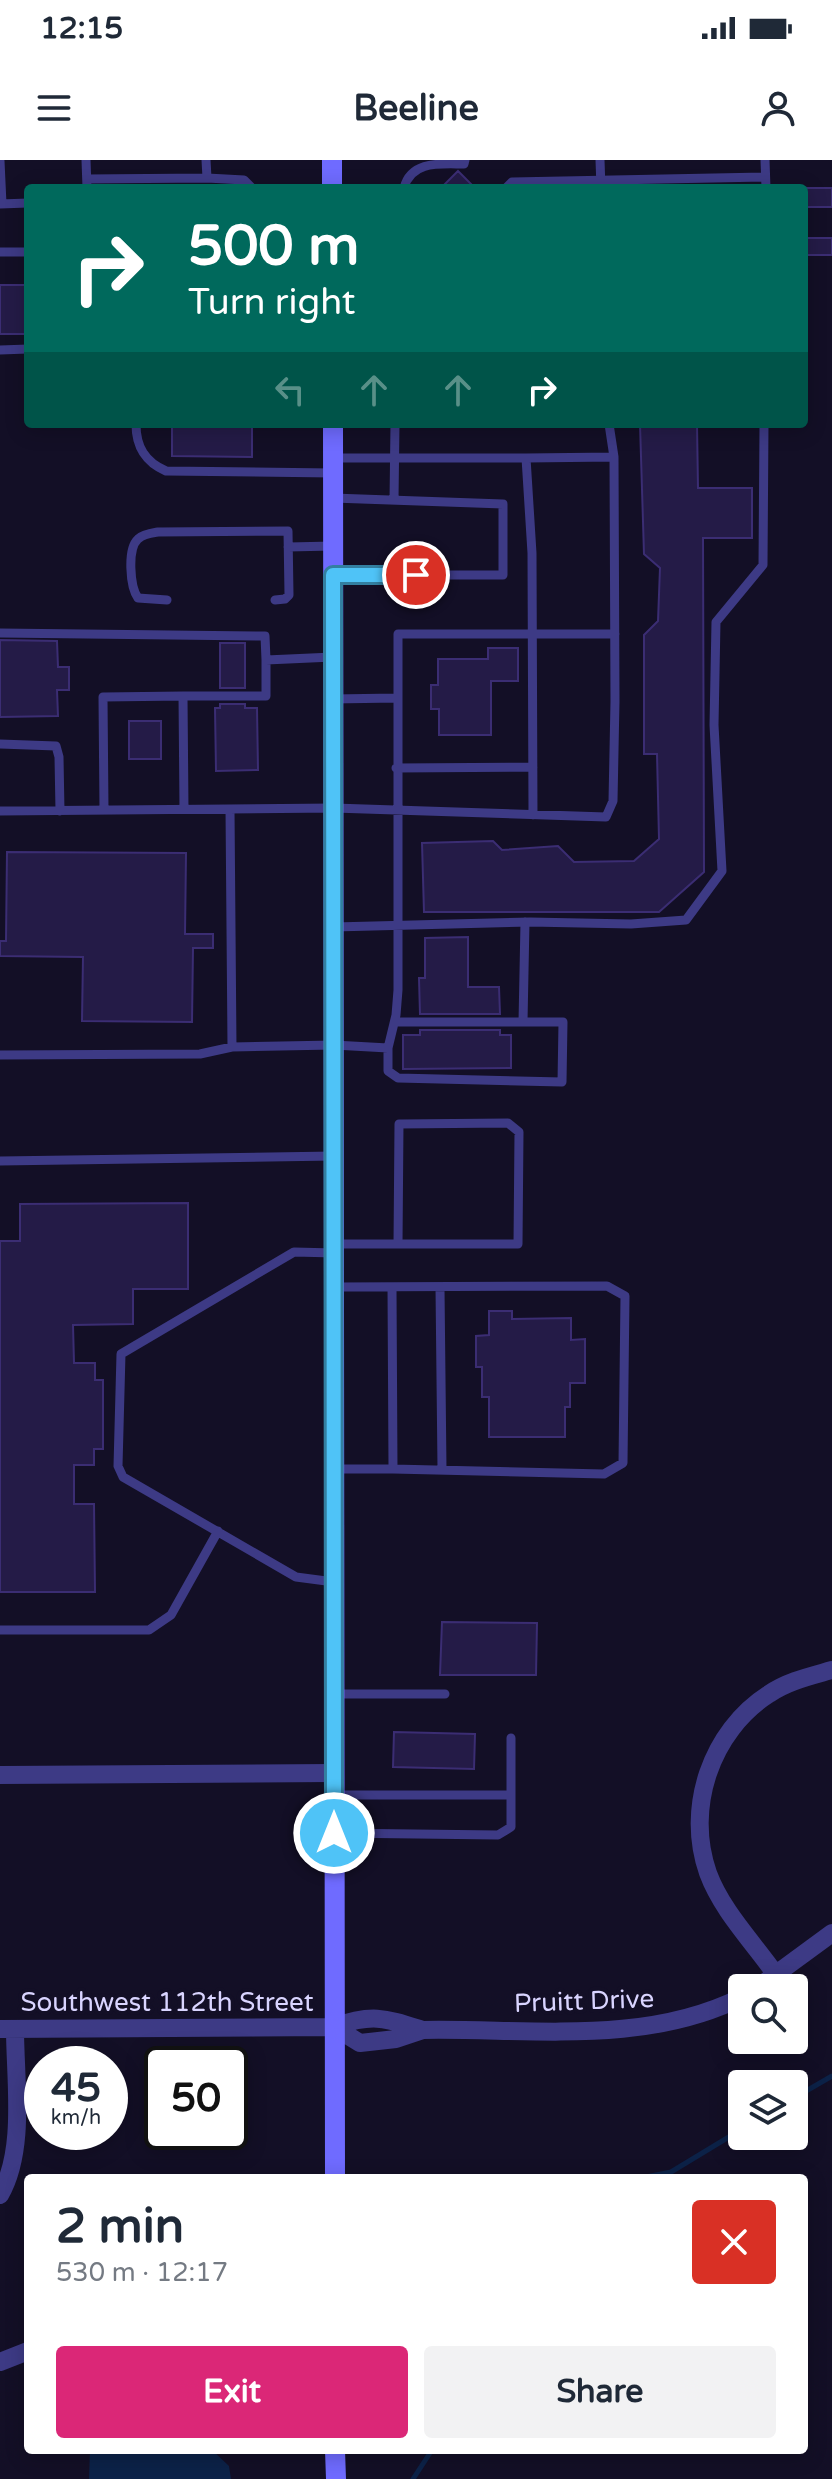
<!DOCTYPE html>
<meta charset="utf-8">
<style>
body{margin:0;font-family:"Varela Round",sans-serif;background:#f2f2f3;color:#1f2937;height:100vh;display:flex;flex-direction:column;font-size:30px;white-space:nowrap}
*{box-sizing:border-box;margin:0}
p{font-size:26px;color:#747a83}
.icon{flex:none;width:44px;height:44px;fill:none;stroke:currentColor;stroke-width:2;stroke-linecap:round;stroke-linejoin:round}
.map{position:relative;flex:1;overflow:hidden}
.panel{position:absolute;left:24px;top:2014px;width:784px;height:280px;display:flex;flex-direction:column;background:#fff;border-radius:8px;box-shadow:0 4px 20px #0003}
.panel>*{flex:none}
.banner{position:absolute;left:24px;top:24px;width:784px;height:244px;border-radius:8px;box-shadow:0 4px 20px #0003;background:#00695c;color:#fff;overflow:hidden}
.buttons{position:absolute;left:728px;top:1814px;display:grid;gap:16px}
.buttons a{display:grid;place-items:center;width:80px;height:80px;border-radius:8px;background:#fff;box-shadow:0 4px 20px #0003;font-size:40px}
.speed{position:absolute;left:24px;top:1886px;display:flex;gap:16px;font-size:40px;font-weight:700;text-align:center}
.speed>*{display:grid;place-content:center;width:104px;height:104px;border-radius:50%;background:#fff;box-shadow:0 4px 20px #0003;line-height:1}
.speed small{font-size:20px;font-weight:400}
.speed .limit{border:4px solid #111;border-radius:12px;background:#fff;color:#111}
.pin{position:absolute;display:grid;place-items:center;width:68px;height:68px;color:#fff;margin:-34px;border:4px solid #fff;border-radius:50%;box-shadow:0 2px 8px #0007}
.me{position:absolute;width:88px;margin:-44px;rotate:0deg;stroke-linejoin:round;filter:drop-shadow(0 0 6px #0008)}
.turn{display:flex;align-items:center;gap:28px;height:168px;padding:0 32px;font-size:36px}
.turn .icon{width:104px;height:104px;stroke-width:2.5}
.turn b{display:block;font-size:56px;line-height:68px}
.lanes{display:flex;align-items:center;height:76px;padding:0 32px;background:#0003;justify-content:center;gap:40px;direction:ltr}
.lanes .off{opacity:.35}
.round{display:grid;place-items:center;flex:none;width:84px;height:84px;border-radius:8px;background:#f2f2f3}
.head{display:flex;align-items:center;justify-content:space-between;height:136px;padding:0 32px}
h1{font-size:48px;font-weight:700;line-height:60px}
.cta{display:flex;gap:16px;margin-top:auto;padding:16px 32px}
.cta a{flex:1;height:92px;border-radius:8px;background:#db2777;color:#fff;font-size:32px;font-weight:700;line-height:92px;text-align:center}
.cta a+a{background:#f2f2f3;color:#1f2937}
.status{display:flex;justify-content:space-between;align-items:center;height:56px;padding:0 40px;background:#fff;direction:ltr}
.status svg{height:22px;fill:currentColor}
header{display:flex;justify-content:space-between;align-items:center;height:104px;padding:0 32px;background:#fff;font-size:36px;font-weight:700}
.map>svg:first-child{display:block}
</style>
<div class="status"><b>12:15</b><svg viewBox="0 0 49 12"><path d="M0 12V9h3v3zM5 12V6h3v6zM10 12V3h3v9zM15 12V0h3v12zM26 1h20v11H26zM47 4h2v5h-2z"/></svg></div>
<header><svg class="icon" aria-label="menu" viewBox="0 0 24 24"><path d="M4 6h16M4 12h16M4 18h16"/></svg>Beeline<svg class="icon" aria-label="person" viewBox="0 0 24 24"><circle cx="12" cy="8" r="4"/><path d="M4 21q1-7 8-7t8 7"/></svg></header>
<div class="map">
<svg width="832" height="2319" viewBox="0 0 832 2319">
<rect width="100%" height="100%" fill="#130f26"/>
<path fill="#0c2248" d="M 90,2290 L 212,2290 L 229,2306 L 231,2319 L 89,2319 Z"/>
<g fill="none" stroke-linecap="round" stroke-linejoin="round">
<path stroke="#0c2248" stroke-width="5" d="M 794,1938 L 832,1916
M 641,2018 L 671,2012 L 742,1969
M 413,2319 L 432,2290"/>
</g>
<path fill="#241b47" stroke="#3b2d73" stroke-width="2" d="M 458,11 L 475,28 L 441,28 Z
M 804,28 L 832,28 L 832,47 L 804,47 Z
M 804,78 L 832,78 L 832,95 L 804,95 Z
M 0,125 L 28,125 L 28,174 L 0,174 Z
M 172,264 L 252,264 L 252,297 L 172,296 Z
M 640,264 L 697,264 L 698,328 L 752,328 L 752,378 L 703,378 L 704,712 L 659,752 L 424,752 L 422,683 L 493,681 L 502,690 L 558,686 L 574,702 L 634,701 L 659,679 L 657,594 L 644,594 L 644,475 L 658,461 L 660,408 L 644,394 Z
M 0,480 L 57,481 L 58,507 L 69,507 L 69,530 L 57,530 L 58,556 L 0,557 Z
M 220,483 L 245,483 L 245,528 L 220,528 Z
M 488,488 L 518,488 L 518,521 L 491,521 L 491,575 L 439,575 L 439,549 L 431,549 L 431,525 L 438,525 L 438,499 L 488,499 Z
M 220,544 L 245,544 L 245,548 L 257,548 L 258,610 L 216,611 L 215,548 L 220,548 Z
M 129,561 L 161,561 L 161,599 L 129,599 Z
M 7,692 L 186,693 L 185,774 L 213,774 L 213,788 L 193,788 L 192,862 L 82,861 L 83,797 L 0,796 L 0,781 L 6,781 Z
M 468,777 L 468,827 L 499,827 L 500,854 L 420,854 L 419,818 L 425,818 L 425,778 Z
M 420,870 L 500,870 L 500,875 L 511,875 L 511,908 L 403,909 L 403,875 L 420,875 Z
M 188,1043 L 188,1129 L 133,1129 L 133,1164 L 73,1165 L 74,1203 L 95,1203 L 95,1220 L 103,1220 L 103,1289 L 94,1289 L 94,1305 L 74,1305 L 74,1344 L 94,1344 L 95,1432 L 0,1432 L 0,1081 L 20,1081 L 20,1044 Z
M 489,1151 L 512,1151 L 512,1159 L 571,1158 L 571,1180 L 585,1179 L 585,1223 L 570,1223 L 570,1247 L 565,1247 L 565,1277 L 489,1277 L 489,1237 L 482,1237 L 482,1207 L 476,1207 L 476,1176 L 489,1175 Z
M 442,1462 L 537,1463 L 536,1515 L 440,1515 Z
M 394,1572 L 475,1574 L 474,1609 L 393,1607 Z"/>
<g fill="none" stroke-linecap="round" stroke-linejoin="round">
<path stroke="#3d3a85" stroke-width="9" d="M 86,0 L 87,28
M 206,0 L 207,18 L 244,20 L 252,28
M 600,0 L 601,28
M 765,0 L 766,28
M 0,1 L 2,44
M 87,19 L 207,18
M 404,28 C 411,0 441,4 464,4 L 465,0
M 506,28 L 512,22 L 765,17
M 0,44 L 28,43
M 0,92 L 28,92
M 0,190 L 28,189
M 136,264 C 136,287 145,302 166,311 L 333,313
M 333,298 L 526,298 L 532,393 L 533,655
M 526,298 L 614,297
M 333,338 L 503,344 L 503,415 L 333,415
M 394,340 L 395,264
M 288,387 L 333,386
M 167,440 L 138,438 C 130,427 127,389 138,379 C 143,374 152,373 158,372 L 288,371 L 289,435 L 285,439 L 275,440
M 0,473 L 265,476 L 266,500
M 333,539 L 396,538
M 0,584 L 56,586 L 59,597 L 60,651
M 396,608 L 533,607
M 184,649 L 183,536 L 266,536 L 266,500 L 333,497
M 104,650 L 103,537 L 183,536
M 0,651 L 334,648 L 606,657 L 613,641 L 615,541 L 614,297 L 609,264
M 334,767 L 530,762 L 631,764 L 686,760 L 722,711 L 714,565 L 716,462 L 763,405 L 764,264
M 523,862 L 525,762
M 232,887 L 334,885 L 388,888 L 396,855 L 398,830 L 398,474 L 615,474
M 388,888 L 388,911 L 398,918 L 562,922 L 563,862 L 395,862
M 0,895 L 200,894 L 232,887 L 230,649
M 0,1001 L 334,996
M 335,1084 L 518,1084 L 519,972 L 508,963 L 399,964 L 398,1084
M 335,1127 L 607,1126 L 625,1136 L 623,1303 L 604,1314 L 393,1309 L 392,1127
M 440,1128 L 442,1309
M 334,1309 L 393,1309
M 334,1422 L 296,1417 L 123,1317 L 118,1306 L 121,1194 L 294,1092 L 335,1093
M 0,1470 L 149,1470 L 171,1455 L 218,1371
M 334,1534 L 445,1534
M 334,1635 L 510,1635
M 334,1673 L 498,1675 L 511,1667 L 511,1578"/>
<path stroke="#3d3a85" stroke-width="18" d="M 0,1615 L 334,1613
M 776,1815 C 753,1782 722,1751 708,1713 C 685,1648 711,1571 769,1534 C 788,1521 811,1516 832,1510
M 757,1828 L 832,1773
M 334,1867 L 360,1883 L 396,1879 L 423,1870 C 529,1868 644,1886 742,1837
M 0,1869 L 334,1867 C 372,1853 385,1858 423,1870
M 0,2035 C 26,1990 15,1920 15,1869
M 0,2202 L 28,2191"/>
<path stroke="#6f6bff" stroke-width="20" d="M 332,0 L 332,28
M 333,264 L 335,2018
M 335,2290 L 336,2319"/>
</g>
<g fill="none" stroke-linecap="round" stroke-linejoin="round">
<defs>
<path id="route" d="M 334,1673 L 333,415 L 416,415"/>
</defs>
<use href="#route" stroke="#337fa1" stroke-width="20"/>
<use href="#route" stroke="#4fc3f7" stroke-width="14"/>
</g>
<g text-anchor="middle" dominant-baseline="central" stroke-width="8" stroke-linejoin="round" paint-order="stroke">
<g font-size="26" fill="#d9d4ff" stroke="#130f26">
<text transform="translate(584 1841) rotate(-2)">Pruitt Drive</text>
<text x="167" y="1842">Southwest 112th Street</text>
</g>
</g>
</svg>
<div class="buttons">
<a><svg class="icon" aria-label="search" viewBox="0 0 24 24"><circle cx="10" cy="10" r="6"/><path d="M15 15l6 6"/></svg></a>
<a><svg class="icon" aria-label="layers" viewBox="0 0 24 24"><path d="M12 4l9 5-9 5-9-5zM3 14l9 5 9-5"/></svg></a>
</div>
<div class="speed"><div>45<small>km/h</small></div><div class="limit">50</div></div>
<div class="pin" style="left:416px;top:415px;background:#d93025"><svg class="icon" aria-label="arrive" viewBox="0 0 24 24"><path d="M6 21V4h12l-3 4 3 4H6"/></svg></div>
<svg class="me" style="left:334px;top:1673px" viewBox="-20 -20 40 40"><circle r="17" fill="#4fc3f7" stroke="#fff" stroke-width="3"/><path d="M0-11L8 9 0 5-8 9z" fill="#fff"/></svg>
<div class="banner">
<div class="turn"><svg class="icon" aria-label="right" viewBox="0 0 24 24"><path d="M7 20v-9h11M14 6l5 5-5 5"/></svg><div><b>500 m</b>Turn right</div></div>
<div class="lanes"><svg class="icon off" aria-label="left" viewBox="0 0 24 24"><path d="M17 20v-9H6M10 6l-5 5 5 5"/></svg><svg class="icon off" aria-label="ahead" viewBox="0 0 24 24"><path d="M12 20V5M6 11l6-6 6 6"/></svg><svg class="icon off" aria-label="ahead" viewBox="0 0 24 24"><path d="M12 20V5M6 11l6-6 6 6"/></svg><svg class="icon" aria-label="right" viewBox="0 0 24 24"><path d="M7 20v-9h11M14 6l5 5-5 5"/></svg></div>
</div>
<section class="panel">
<div class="head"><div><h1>2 min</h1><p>530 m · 12:17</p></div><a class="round" style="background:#d93025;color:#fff"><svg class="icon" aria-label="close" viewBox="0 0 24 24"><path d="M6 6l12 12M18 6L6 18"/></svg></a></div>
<div class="cta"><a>Exit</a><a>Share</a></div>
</section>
</div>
